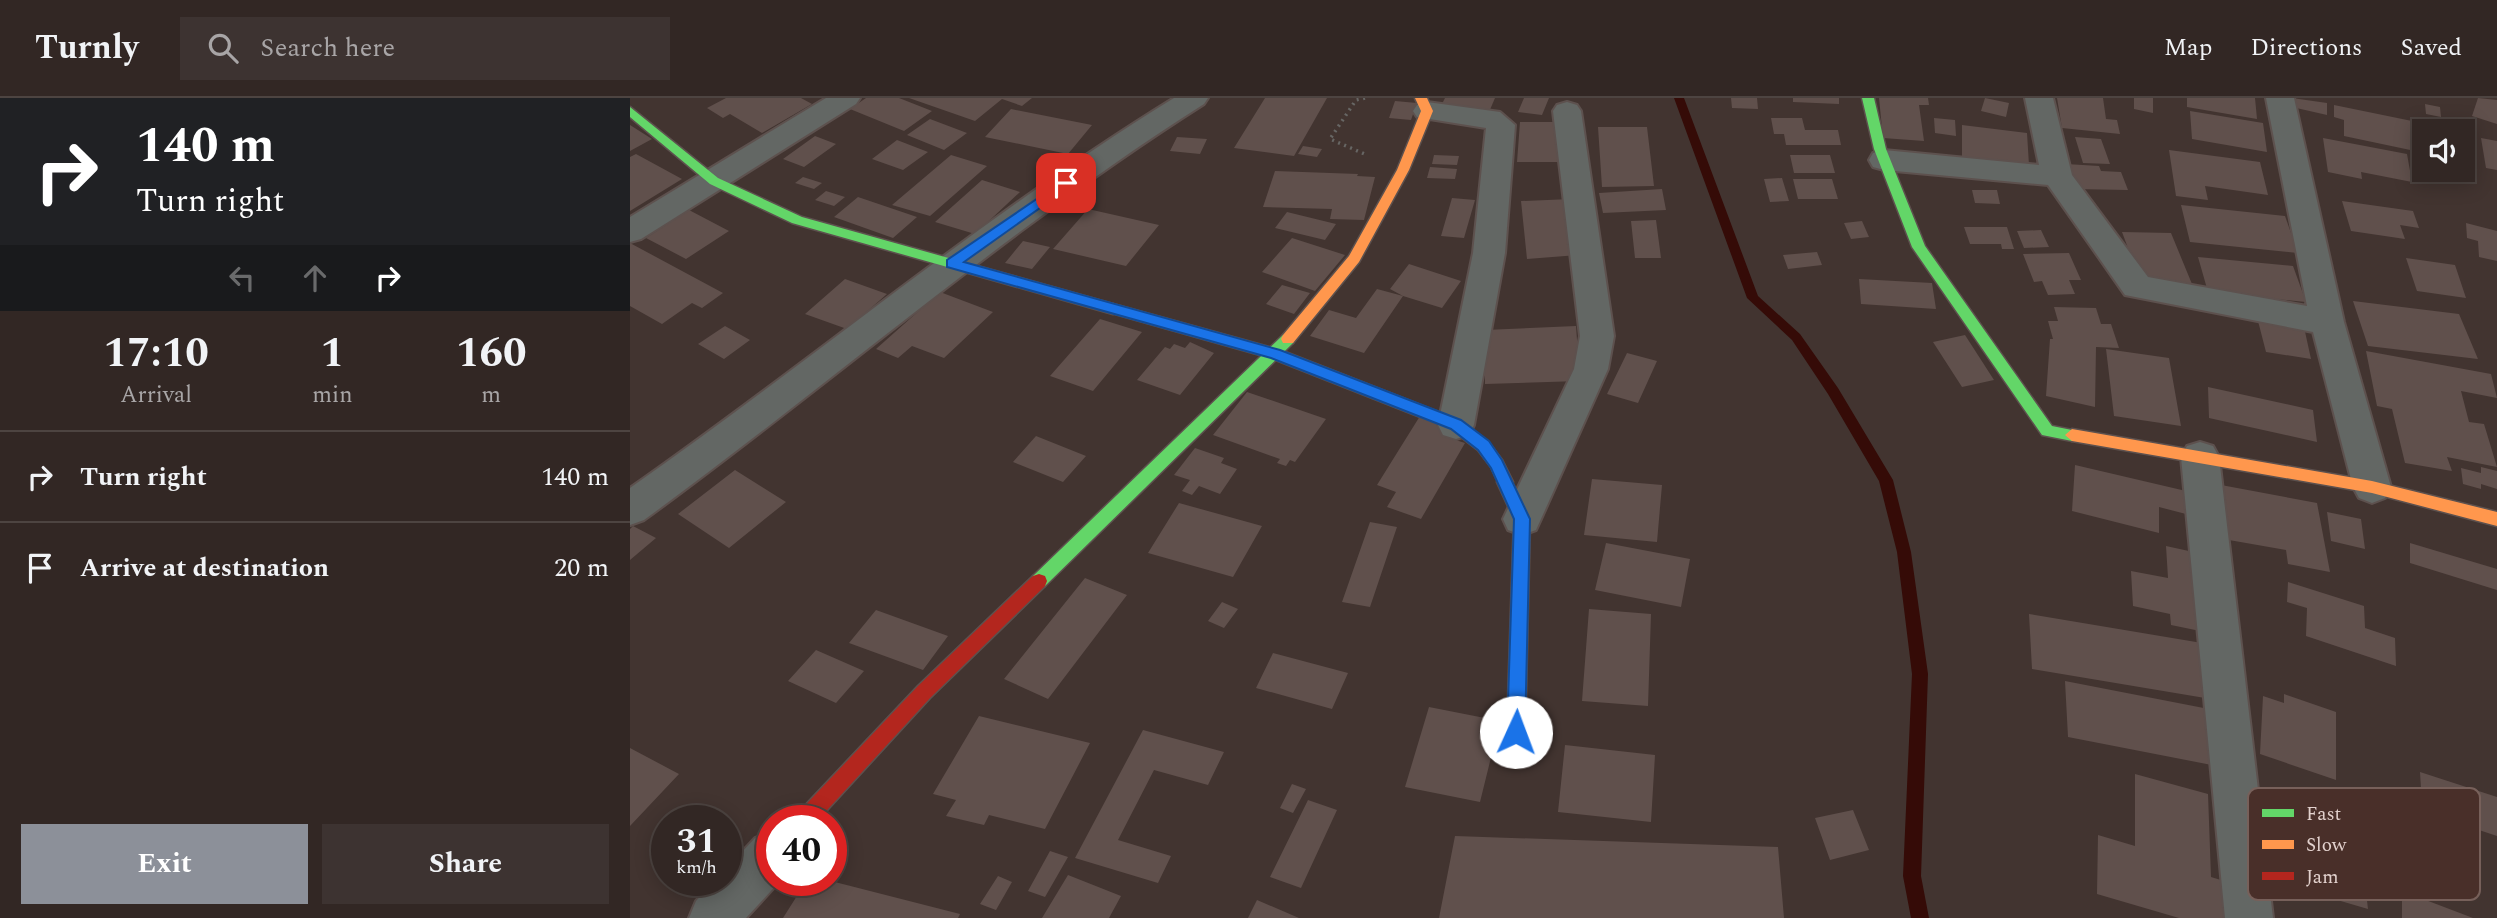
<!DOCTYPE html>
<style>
body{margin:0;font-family:Spectral,serif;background:#3d3331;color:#f1f3f6;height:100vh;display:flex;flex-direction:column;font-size:26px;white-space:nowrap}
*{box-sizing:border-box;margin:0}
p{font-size:23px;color:#a8a5a6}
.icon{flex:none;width:38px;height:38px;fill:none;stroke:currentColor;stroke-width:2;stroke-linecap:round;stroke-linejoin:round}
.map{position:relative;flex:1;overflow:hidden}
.sheet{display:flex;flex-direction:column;background:#322724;width:630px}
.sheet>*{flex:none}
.banner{background:#202124;color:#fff;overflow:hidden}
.controls{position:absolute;left:1782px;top:21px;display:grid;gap:14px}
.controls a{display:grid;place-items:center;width:63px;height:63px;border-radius:0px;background:#322724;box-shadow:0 4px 18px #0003,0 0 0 2px #4d4441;font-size:35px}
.speed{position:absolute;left:21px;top:707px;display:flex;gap:14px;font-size:35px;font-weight:700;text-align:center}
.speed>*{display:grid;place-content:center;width:91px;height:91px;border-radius:50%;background:#322724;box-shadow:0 4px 18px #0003,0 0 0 2px #4d4441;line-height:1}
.speed small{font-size:18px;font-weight:400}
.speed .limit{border:10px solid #d22;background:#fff;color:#111}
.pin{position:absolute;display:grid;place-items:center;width:60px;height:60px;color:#fff;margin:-30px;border-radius:14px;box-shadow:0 4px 10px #0006}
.me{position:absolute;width:77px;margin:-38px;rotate:2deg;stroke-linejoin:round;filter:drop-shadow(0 0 5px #0008)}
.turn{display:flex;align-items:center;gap:24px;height:147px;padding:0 21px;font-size:32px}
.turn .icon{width:91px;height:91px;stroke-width:2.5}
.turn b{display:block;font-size:49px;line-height:60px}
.lanes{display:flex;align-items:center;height:66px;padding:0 21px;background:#0003;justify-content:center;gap:35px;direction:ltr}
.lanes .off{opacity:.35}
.eta{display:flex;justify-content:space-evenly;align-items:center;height:119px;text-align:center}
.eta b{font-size:42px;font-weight:700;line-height:49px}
.action{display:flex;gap:14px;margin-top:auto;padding:14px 21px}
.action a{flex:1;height:80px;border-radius:0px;background:#8c9099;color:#fff;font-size:28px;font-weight:700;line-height:80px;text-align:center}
.action a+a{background:#3d3331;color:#f1f3f6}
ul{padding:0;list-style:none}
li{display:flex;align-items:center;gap:21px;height:91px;padding:0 21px;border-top:2px solid #4d4441}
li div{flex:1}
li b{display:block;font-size:26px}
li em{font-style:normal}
header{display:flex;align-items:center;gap:42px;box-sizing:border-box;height:98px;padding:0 35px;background:#322724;border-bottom:2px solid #4d4441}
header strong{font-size:33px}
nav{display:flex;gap:38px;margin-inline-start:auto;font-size:24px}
.search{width:490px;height:63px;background:#3d3331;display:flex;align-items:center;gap:18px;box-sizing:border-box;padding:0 24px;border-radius:0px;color:#a8a5a6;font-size:26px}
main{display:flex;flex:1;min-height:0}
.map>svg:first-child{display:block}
</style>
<header>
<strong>Turnly</strong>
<div class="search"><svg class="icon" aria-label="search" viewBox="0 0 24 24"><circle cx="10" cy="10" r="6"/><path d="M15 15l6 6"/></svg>Search here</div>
<nav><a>Map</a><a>Directions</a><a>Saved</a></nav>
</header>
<main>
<section class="sheet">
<div class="banner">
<div class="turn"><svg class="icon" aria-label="right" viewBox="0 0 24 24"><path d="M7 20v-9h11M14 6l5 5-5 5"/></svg><div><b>140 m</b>Turn right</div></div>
<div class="lanes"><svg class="icon off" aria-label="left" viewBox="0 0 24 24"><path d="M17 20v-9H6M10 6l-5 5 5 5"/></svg><svg class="icon off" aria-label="ahead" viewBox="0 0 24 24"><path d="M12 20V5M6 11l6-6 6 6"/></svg><svg class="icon" aria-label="right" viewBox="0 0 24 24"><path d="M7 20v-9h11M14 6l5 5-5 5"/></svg></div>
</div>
<div class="eta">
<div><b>17:10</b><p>Arrival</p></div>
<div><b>1</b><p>min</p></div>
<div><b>160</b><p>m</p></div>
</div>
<ul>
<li><svg class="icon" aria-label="right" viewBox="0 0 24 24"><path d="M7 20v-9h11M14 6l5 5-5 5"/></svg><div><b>Turn right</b></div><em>140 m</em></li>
<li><svg class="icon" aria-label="arrive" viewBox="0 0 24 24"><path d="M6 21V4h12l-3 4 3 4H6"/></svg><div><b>Arrive at destination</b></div><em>20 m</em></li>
</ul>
<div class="action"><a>Exit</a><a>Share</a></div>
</section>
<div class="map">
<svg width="1867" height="820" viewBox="0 0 1867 820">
<rect width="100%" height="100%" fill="#423430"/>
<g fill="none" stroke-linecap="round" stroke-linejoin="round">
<path fill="#350b07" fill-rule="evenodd" d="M 1044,0 L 1054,0 L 1128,198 L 1170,236 L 1208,290 L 1263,382 L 1281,454 L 1298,576 L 1291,778 L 1299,820 L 1281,820 L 1273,778 L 1282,576 L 1267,454 L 1249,383 L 1198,296 L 1162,242 L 1117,200 Z"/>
</g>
<path fill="#60504c" d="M 96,0 L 171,0 L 182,6 L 132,35 L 100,16 L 93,20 L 77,10 Z
M 236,0 L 269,0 L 302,13 L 274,33 L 220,11 Z
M 279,0 L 402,0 L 392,8 L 372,1 L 345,23 Z
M 635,0 L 697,0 L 664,58 L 604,50 Z
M 815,0 L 865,0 L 859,14 L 811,8 Z
M 894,0 L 919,0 L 912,17 L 888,14 Z
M 1101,0 L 1127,0 L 1128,11 L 1102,10 Z
M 1163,0 L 1209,0 L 1209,6 L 1163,4 Z
M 1249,0 L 1298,0 L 1299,7 L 1289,7 L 1294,43 L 1253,40 Z
M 1355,0 L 1379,5 L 1376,19 L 1351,13 Z
M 1427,0 L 1473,0 L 1476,21 L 1487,22 L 1490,36 L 1432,30 Z
M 1504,0 L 1523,0 L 1523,15 L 1504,11 Z
M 1557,0 L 1625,0 L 1627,21 L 1557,9 Z
M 1662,0 L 1697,5 L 1697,17 L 1662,9 Z
M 1848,0 L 1867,2 L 1867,26 L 1842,18 Z
M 765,3 L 787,5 L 781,22 L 759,20 Z
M 1795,6 L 1810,9 L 1811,19 L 1796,16 Z
M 1704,7 L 1782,23 L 1785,53 L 1714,38 L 1714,22 L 1704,19 Z
M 381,11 L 462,27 L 438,56 L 355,39 Z
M 1560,13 L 1633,25 L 1637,54 L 1562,41 Z
M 1141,20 L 1172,20 L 1175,32 L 1208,32 L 1211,47 L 1156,47 L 1154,36 L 1144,36 Z
M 1304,20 L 1325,22 L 1326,38 L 1305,35 Z
M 300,21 L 337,35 L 314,52 L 277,37 Z
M 890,24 L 929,24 L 928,64 L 887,64 Z
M 0,27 L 22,41 L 0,53 Z
M 1332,27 L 1397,35 L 1399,67 L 1332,59 Z
M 968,29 L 1017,29 L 1024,88 L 972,89 Z
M 185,38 L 206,46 L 174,69 L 153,61 Z
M 547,39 L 577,41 L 570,56 L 540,53 Z
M 1445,39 L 1471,41 L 1480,66 L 1453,65 Z
M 1693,40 L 1777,56 L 1782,84 L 1731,74 L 1732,81 L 1698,74 Z
M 1851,40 L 1867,43 L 1867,72 L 1856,70 Z
M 267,42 L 298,54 L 273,72 L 242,61 Z
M 673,48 L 692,51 L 687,59 L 668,56 Z
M 1539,52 L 1630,64 L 1638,97 L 1575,88 L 1578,102 L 1546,98 Z
M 6,56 L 52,81 L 0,113 L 0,59 Z
M 321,57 L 357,68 L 300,118 L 262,107 Z
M 804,57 L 829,58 L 827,67 L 802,66 Z
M 1160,57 L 1200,57 L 1205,75 L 1164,75 Z
M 1436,66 L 1469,68 L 1471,73 L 1491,74 L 1498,92 L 1444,91 Z
M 800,69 L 827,71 L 825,81 L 797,80 Z
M 645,73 L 728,76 L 727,78 L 745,79 L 734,122 L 700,121 L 702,111 L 633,109 Z
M 173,79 L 192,85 L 184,91 L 165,85 Z
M 1152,80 L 1159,103 L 1140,104 L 1134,81 Z
M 1163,81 L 1202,81 L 1208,101 L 1168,101 Z
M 352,82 L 390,94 L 345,136 L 305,124 Z
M 1032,91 L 1036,112 L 973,115 L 969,95 Z
M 1342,92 L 1367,92 L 1370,106 L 1345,105 Z
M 196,93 L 215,99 L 204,108 L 185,102 Z
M 228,99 L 287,119 L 263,140 L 204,119 Z
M 822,100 L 845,102 L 834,140 L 811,138 Z
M 941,101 L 948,157 L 897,161 L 891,103 Z
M 1712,103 L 1783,113 L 1789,130 L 1770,127 L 1775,141 L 1721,133 Z
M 1551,107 L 1655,118 L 1668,155 L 1560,144 Z
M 458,111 L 529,127 L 496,168 L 423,151 Z
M 59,112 L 99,133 L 56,161 L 16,140 Z
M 657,114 L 706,126 L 695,142 L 645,130 Z
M 1026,122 L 1031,160 L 1005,160 L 1001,123 Z
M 1232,123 L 1239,139 L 1221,141 L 1214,125 Z
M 1836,125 L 1867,133 L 1867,163 L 1849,159 L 1848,143 L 1837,140 Z
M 1334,129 L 1377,129 L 1384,151 L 1372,151 L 1371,146 L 1340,146 Z
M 1411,132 L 1419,149 L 1394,150 L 1387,133 Z
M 1492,134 L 1541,135 L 1562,186 L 1511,185 Z
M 662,140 L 715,157 L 685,193 L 632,174 Z
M 393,143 L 420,149 L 402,171 L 375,165 Z
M 0,145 L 93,195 L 72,210 L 62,205 L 32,226 L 0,208 Z
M 1187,154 L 1192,167 L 1158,171 L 1153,157 Z
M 1439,155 L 1451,182 L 1439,182 L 1445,196 L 1418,197 L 1412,183 L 1404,184 L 1393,156 Z
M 1568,159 L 1663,168 L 1676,204 L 1578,194 Z
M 1776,160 L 1825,167 L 1836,200 L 1787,193 Z
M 779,166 L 831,183 L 812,210 L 773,198 L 760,191 Z
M 215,181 L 257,196 L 217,231 L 175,216 Z
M 1229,181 L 1302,185 L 1306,211 L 1231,206 Z
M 652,187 L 680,195 L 664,216 L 636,206 Z
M 747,191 L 773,198 L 734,255 L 680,238 L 699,212 L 726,220 Z
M 310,194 L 363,214 L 314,260 L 282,248 L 268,260 L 246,251 Z
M 1723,203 L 1829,216 L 1848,261 L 1738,248 Z
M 1424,209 L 1466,210 L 1471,226 L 1481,226 L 1489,250 L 1466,249 L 1465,309 L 1416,298 L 1420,241 L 1423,241 L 1418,223 L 1428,223 Z
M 470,221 L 512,234 L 463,293 L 420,278 Z
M 1628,223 L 1674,229 L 1681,261 L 1636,254 Z
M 95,228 L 120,242 L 94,261 L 68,246 Z
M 946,228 L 950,283 L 855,286 L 855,232 Z
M 1335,237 L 1364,282 L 1332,289 L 1303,244 Z
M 560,244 L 584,255 L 550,297 L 507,282 L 535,249 L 540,251 L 544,246 L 555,250 Z
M 1476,251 L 1539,260 L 1551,328 L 1484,318 Z
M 1736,253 L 1861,276 L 1867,300 L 1831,293 L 1839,324 L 1854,326 L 1867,369 L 1817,359 L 1822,373 L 1775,365 L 1762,311 L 1747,308 Z
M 997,255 L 1027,263 L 1008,305 L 977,296 Z
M 1578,289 L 1683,312 L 1687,344 L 1579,320 Z
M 617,294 L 696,321 L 665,364 L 660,362 L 656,368 L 647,365 L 650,361 L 583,337 Z
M 790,318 L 818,328 L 813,338 L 835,345 L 791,421 L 757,409 L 766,394 L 747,387 Z
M 406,338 L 456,358 L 433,384 L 383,364 Z
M 565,350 L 594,360 L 591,365 L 607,371 L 590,396 L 569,388 L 562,397 L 552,393 L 560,382 L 544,377 Z
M 1445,367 L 1556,393 L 1556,416 L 1529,409 L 1529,435 L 1442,413 Z
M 1851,369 L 1867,373 L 1867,391 L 1851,386 L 1851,391 L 1833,386 L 1831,370 L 1851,375 Z
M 105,372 L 156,404 L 99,450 L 48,416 Z
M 962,381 L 1032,387 L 1027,444 L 954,437 Z
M 1591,387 L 1687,405 L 1700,474 L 1658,466 L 1656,452 L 1599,442 Z
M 549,405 L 632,428 L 603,479 L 518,455 Z
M 1697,414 L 1731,421 L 1735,451 L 1701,443 Z
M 740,424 L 767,429 L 740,509 L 712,504 Z
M 3,428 L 26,440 L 0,462 L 0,431 Z
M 976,445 L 1060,461 L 1051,509 L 965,492 Z
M 1780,445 L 1867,471 L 1867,492 L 1780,465 Z
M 1536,448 L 1568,455 L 1575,534 L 1541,527 L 1540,516 L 1503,508 L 1501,473 L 1538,480 Z
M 455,480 L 497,497 L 418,601 L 374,581 Z
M 1658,484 L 1734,508 L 1735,530 L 1765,540 L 1766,568 L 1676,538 L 1677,510 L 1657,504 Z
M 592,504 L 608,511 L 594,530 L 578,523 Z
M 959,511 L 1021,516 L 1018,608 L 952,603 Z
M 246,512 L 318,538 L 293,572 L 219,545 Z
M 1399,516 L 1578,546 L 1587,602 L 1402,571 Z
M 186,552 L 234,573 L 206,605 L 158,583 Z
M 643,555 L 718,575 L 702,611 L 626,590 Z
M 1435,583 L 1584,612 L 1592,669 L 1438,639 Z
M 1654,596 L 1706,614 L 1706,682 L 1630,656 L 1633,598 L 1654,605 Z
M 799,609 L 870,623 L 850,704 L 775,689 Z
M 349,618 L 460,645 L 415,731 L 359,717 L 354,727 L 316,718 L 326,702 L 303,696 Z
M 513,632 L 594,654 L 578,687 L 524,672 L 488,742 L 541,758 L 528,785 L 445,760 Z
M 935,647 L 1025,657 L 1021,724 L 928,714 Z
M 0,650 L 49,676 L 0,728 Z
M 1790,674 L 1867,699 L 1867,738 L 1825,724 L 1827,734 L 1793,723 Z
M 1505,676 L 1578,696 L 1581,779 L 1594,783 L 1597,820 L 1549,820 L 1467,796 L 1468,737 L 1505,748 Z
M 662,686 L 676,691 L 663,715 L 650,710 Z
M 1629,693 L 1727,719 L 1738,811 L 1697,799 L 1695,784 L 1634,767 Z
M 678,702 L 707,712 L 671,790 L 640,779 Z
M 1223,712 L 1239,752 L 1200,762 L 1185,720 Z
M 825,738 L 1148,749 L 1154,820 L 809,820 Z
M 420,753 L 438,759 L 415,799 L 398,793 Z
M 438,777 L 491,798 L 479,820 L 412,820 Z
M 368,778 L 382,784 L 366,812 L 350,806 Z
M 177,782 L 197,782 L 330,816 L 328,820 L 153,820 Z
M 1772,793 L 1843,820 L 1772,820 Z
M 627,802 L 669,820 L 618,820 Z"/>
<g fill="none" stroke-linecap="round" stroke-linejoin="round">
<defs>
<path id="street" d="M 196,0 L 230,0 L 226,6 L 11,141 L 0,144 L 0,119 Z
M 544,0 L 578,0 L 574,6 C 377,131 202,285 14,422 L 0,427 L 0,390 C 183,262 354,117 544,0 Z
M 1395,0 L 1423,0 L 1442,77 L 1518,179 L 1677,208 L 1636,0 L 1664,0 L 1714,224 L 1761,389 L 1755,400 L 1742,405 L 1729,400 L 1723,389 L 1683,234 L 1495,197 L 1418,87 L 1254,72 L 1243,69 L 1239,62 L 1243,55 L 1254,52 L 1409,67 Z
M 797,4 L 870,14 L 885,27 L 875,155 L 844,327 L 839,337 L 826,341 L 813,337 L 808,327 L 843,155 L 856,30 L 787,19 L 783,13 L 787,7 Z
M 937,4 L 947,7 L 951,13 L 984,238 L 978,271 L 911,421 L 906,432 L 892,437 L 878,432 L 873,421 L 944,271 L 950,238 L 923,13 L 927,7 Z
M 1570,344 L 1583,348 L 1589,359 L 1643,820 L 1595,820 L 1551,359 L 1557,348 Z
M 142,733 L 142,782 L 151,782 L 116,820 L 59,820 L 66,803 L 85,782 L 96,782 L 96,771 L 125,740 Z"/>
<path id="fast" d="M 1232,0 L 1244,0 L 1256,51 L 1295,148 L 1422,328 L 1447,333 L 1449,337 L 1447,341 L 1442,343 L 1412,337 L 1282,149 L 1244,51 Z
M 0,9 L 88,80 L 172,119 L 483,206 L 490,211 L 483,216 L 162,125 L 80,86 L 0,19 Z
M 658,236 L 665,241 L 663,245 L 415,488 L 409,490 L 403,488 L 401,483 L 403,478 L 653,237 Z"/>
<path id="slow" d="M 785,0 L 797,0 L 803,13 L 779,72 L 729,164 L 663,245 L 653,245 L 651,241 L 653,237 L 719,158 L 767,72 L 791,13 Z
M 1442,331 L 1742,383 L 1867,414 L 1867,428 L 1742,395 L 1442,343 L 1435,337 Z
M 875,378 L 880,380 L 900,421 L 895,634 L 892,640 L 886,643 L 880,640 L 877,634 L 884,421 L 867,384 L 870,380 Z"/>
<path id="jam" d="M 483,206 L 650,252 L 831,323 L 858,344 L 872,362 L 883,384 L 880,388 L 870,388 L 861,369 L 848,352 L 821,331 L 641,260 L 478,214 L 476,211 Z
M 409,476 L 415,478 L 417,483 L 415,488 L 300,600 L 187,723 L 165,723 L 167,716 L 288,588 L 403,478 Z"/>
</defs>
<use href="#street" stroke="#5d514e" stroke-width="4"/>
<use href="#fast" stroke="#5d514e" stroke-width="3"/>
<use href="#slow" stroke="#5d514e" stroke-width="3"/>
<use href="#jam" stroke="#5d514e" stroke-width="3"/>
<path stroke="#676664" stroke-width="3.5" stroke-dasharray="2 4.5" stroke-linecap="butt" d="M 735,0 L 726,2 L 700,41 L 737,57"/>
<use href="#street" fill="#636764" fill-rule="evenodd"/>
<use href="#fast" fill="#63d668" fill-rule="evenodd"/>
<use href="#slow" fill="#ff974d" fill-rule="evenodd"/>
<use href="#jam" fill="#b3261e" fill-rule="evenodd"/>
</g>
<path fill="#1a73e8" stroke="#114b97" stroke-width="2" d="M 436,81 L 441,82 L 441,88 L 334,164 L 650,252 L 831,322 L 859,343 L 872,362 L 900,421 L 895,634 L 892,640 L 886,642 L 880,640 L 877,634 L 884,421 L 861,370 L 848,352 L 821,331 L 641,260 L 317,169 L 317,162 Z"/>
<rect x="1618" y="690" width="232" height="112" rx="10" fill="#492f29" stroke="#77605a" stroke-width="2"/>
<rect x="1632" y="711" width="32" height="8" fill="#63d668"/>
<rect x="1632" y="742" width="32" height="9" fill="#ff974d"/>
<rect x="1632" y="774" width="32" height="8" fill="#b3261e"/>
<g font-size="19" fill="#e2d1cd">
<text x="1676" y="722">Fast</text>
<text x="1676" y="753">Slow</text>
<text x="1676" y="785">Jam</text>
</g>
</svg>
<div class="controls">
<a><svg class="icon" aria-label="sound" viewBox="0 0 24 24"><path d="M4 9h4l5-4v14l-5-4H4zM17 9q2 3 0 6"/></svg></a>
</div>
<div class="speed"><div>31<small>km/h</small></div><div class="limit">40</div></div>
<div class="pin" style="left:436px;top:85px;background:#d93025"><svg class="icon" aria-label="arrive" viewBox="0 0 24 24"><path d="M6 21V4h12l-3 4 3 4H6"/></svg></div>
<svg class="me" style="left:886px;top:634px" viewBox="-20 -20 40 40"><circle r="19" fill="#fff"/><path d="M0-13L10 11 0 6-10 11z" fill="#1a73e8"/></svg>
</div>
</main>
